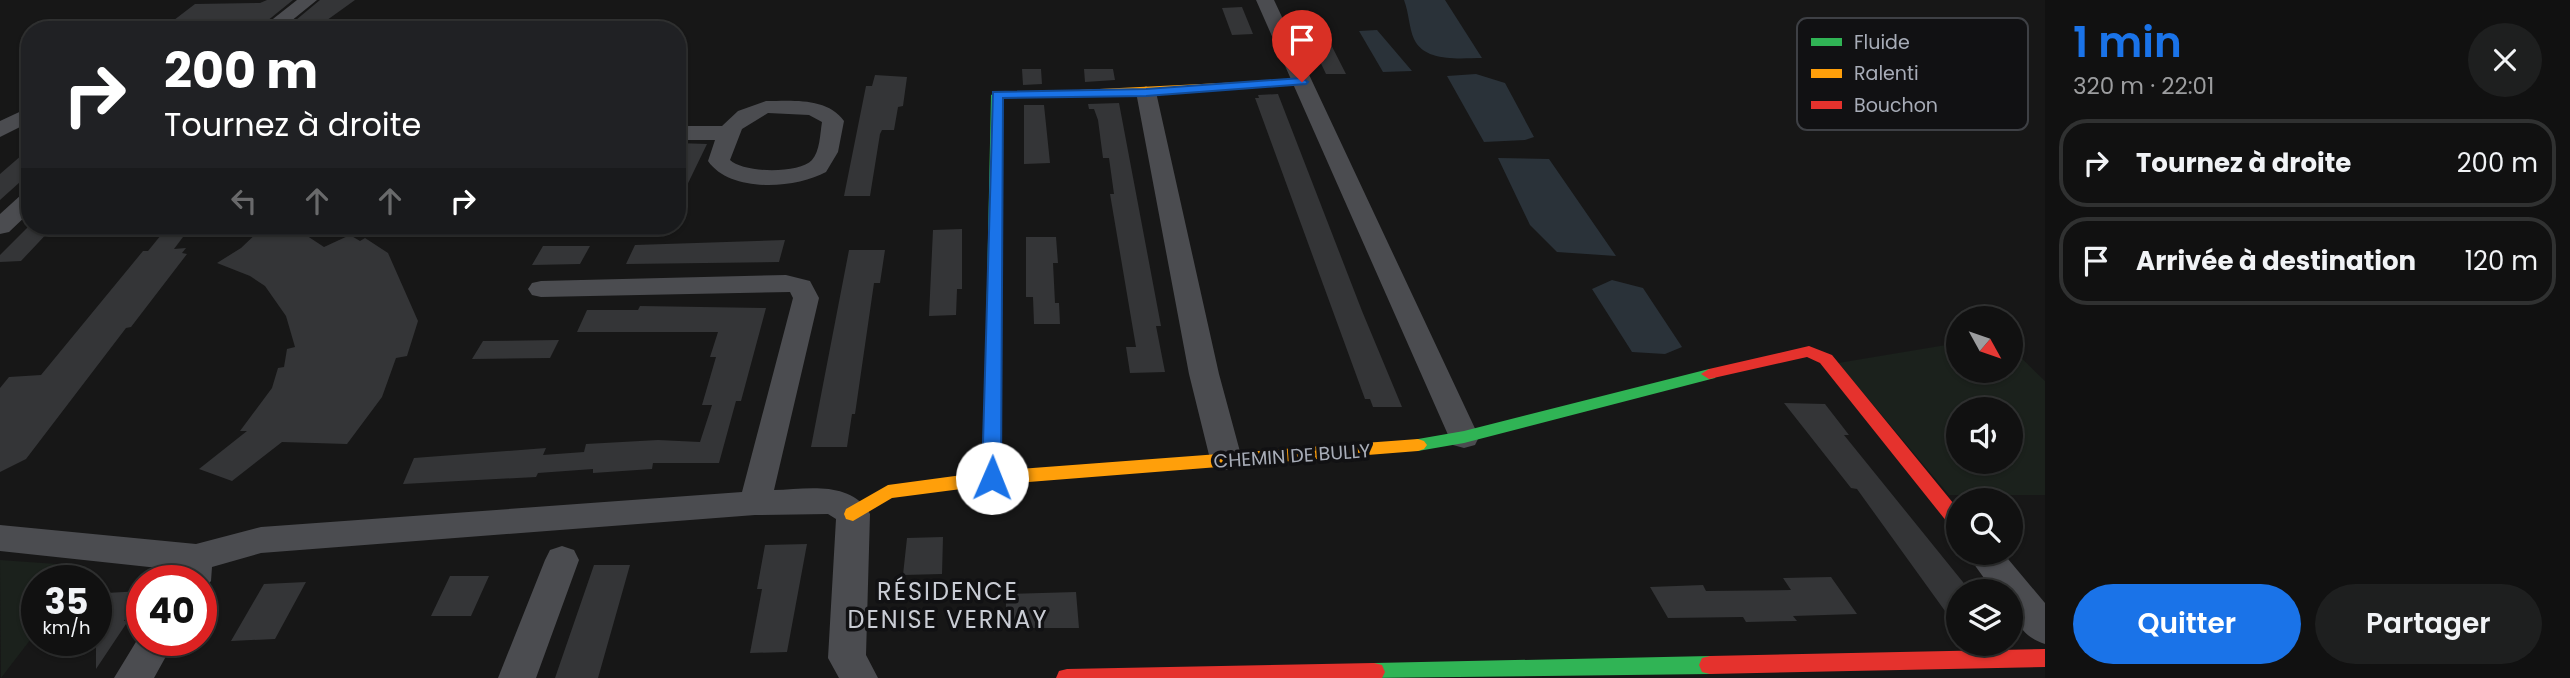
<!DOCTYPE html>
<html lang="fr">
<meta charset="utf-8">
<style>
body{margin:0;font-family:Poppins,sans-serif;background:#1e1f1f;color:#f1f3f6;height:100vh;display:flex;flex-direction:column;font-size:26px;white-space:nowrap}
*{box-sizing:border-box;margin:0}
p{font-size:23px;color:#9c9d9f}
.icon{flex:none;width:38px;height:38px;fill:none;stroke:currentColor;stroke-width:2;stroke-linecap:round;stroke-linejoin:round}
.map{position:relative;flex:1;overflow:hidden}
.details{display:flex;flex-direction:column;background:#111;width:525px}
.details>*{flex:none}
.top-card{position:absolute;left:21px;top:21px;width:665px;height:214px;border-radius:28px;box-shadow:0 2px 5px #0004,0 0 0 2px #303131;background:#202124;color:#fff;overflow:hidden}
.needle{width:46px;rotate:130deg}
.controls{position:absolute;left:1946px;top:306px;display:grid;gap:14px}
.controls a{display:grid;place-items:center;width:77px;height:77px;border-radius:50%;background:#111;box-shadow:0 2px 5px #0004,0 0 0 2px #303131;font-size:35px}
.speed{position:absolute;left:21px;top:565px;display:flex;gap:14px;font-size:35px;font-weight:700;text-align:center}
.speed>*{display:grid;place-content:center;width:91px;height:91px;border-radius:50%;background:#111;box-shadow:0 2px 5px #0004,0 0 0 2px #303131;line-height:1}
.speed small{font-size:18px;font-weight:400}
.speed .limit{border:10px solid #d22;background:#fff;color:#111}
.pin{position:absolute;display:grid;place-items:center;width:60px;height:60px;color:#fff;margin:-72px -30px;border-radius:50% 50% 50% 0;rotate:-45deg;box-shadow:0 0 7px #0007}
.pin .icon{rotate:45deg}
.me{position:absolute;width:77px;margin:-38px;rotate:1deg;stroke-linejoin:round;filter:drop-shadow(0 0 5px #0008)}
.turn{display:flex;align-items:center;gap:24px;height:147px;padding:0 28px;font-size:32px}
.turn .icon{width:91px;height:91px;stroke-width:2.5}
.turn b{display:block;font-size:49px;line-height:60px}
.lanes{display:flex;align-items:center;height:66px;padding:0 28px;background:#0003;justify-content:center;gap:35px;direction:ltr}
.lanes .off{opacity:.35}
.round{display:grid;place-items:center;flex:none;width:74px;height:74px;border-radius:37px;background:#1e1f1f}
.head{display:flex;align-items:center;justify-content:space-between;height:119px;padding:0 28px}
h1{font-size:42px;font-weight:600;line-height:52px;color:#1a73e8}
.action{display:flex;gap:14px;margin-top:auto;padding:14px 28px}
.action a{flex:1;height:80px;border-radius:42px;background:#1a73e8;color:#fff;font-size:28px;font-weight:600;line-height:80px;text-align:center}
.action a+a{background:#1e1f1f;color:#f1f3f6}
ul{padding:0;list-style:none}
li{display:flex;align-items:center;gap:21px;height:88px;margin:0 14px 10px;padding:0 14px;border:4px solid #303131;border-radius:28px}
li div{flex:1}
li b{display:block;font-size:26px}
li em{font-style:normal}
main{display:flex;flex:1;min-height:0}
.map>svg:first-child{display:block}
</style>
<main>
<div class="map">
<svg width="2045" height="678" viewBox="0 0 2045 678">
<rect width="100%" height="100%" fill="#171717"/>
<path fill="#1b211c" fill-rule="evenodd" d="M 1958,343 L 1958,371 L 2011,371 L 2011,348 L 2045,381 L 2045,495 L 1949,495 L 1838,363 ZM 1958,410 L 2011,410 L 2011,462 L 1958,462 Z
M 0,560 L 85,566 L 74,581 L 37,581 L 37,631 L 1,678 Z"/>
<path fill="#2a3239" d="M 1404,0 L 1445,0 L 1482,58 C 1461,58 1425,63 1414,39 C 1409,28 1409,13 1404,0 Z
M 1377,30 L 1412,71 L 1383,72 L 1359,31 Z
M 1476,74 L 1505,83 L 1534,137 L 1525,140 L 1484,142 L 1447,76 Z
M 1498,158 L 1549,159 L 1616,256 L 1557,252 L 1530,225 Z
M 1612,280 L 1643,288 L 1682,347 L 1665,354 L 1632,352 L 1592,289 Z"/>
<path fill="#343537" d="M 267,0 L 293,0 L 256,30 L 161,30 L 195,4 L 260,3 Z
M 320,0 L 355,0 L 323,23 L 314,22 L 304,30 L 284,30 Z
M 1242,7 L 1251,29 L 1253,34 L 1232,35 L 1222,8 Z
M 1319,21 L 1346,74 L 1326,74 L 1304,28 Z
M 1022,69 L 1041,69 L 1042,84 L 1023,85 Z
M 1084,69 L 1113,69 L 1115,80 L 1085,82 Z
M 875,75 L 907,77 L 903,106 L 898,107 L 894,130 L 882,130 L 880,134 L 870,196 L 844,196 L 866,86 L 872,86 Z
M 1278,94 L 1362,311 L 1402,407 L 1373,407 L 1370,399 L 1365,399 L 1255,98 L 1259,98 L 1258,95 Z
M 1119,103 L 1161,326 L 1156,326 L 1165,372 L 1130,373 L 1126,347 L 1136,347 L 1110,194 L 1114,194 L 1109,158 L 1103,158 L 1098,120 L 1094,109 L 1089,109 L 1088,104 Z
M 1024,105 L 1044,105 L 1050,163 L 1024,164 Z
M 677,143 L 707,144 L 677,206 Z
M 30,148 L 30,173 L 0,200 L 0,174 Z
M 54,226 L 21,261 L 0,262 L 0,255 L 28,227 Z
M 264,226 L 292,226 L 324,247 L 350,235 L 360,241 L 365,238 L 388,253 L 418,321 L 407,356 L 396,358 L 382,397 L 347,444 L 282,442 L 232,481 L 199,469 L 247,431 L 240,431 L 272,388 L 278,368 L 284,367 L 287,349 L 295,347 L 286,316 L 265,286 L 250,276 L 217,263 L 241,248 Z
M 962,229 L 962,289 L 957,289 L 956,315 L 929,316 L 933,230 Z
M 186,233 L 174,249 L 186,248 L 182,253 L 187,254 L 131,327 L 126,328 L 26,459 L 0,472 L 0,388 L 9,377 L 41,375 L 143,251 L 148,251 L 161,235 Z
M 1026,237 L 1056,237 L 1058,263 L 1053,263 L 1055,303 L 1059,303 L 1060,324 L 1034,324 L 1033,297 L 1026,297 Z
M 785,240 L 779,262 L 626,264 L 635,245 Z
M 543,246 L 590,246 L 580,264 L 532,265 Z
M 849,250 L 885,250 L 880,283 L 874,283 L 855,414 L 852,414 L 847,447 L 811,447 Z
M 640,306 L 766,308 L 741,401 L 736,401 L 719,463 L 653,463 L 652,469 L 593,473 L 593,469 L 538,473 L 536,477 L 403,484 L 414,458 L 546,448 L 543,455 L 584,452 L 586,444 L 658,440 L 700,442 L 712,405 L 702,405 L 716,357 L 710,357 L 718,332 L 577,332 L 587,310 L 638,310 Z
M 559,340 L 550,358 L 472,359 L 483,341 Z
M 1784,403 L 1825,404 L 1849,435 L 1844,435 L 1971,592 L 1958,592 L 1958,629 L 1857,489 L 1851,488 Z
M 943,537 L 942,574 L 903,575 L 907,538 Z
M 807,544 L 787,652 L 750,653 L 762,589 L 757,589 L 765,545 Z
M 594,565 L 630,565 L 598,678 L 555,678 Z
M 450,576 L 489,576 L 471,616 L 431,616 Z
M 1831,577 L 1857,614 L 1793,616 L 1797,621 L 1746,622 L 1743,617 L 1668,618 L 1650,587 L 1703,585 L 1706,591 L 1791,590 L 1783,578 Z
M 306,582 L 275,639 L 231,641 L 264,584 Z
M 142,591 L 124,621 L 128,621 L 96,669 L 96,607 L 106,593 Z
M 1076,592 L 1079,628 L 1006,628 L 1006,594 Z"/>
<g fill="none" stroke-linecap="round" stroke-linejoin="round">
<path fill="#4b4c50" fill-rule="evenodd" d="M 297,0 L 317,0 L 280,30 L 259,30 Z
M 1256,0 L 1274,0 L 1479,437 L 1475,445 L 1464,448 L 1453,445 L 1449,437 Z
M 1146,86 L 1156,92 L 1219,374 L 1242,459 L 1237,467 L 1226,470 L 1215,467 L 1210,459 L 1189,374 L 1136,92 Z
M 766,101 C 792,101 827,97 844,121 L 838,152 L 826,172 C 795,189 730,193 708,161 L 715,140 L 677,140 L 677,126 L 722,126 L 738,111 ZM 768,113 L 809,115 L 822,122 C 820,134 820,151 812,160 C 799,174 743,173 730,160 L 742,129 Z
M 30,107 L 30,122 L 0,137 L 0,121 Z
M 30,192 L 30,212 L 9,232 L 0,234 L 0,214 L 22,194 Z
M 786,275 L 810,281 L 819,298 L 774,490 C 807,489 851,480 870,514 L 866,655 L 878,678 L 839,678 L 828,658 L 836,519 L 828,514 L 755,515 L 261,553 L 212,567 L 211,581 L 201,593 L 201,581 L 175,581 L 177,570 L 0,551 L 0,525 L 196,544 L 261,527 L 742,492 L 793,298 L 790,292 L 541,297 L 532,295 L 528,289 L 532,283 L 541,281 Z
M 562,546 L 574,550 L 579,560 L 536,678 L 498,678 L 545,560 L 550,550 Z
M 1966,553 L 2003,553 L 2045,603 L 2045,644 C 2020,636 2011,616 2011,592 L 1994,592 Z
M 142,632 L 142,640 L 175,640 L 154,678 L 114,678 Z"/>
<path fill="#30b455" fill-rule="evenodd" d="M 1079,90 L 1085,93 L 1083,95 L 1003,98 L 1001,478 L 998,483 L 986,483 L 983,478 L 991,95 L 997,92 Z
M 1709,369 L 1717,374 L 1715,378 L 1464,443 L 1418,451 L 1412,449 L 1409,445 L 1412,441 L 1418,439 L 1464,431 Z
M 1710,656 L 1718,658 L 1721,665 L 1718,672 L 1710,674 L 1366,678 L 1363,672 L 1366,665 L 1374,663 Z"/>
<path fill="#ff9f0a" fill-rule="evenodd" d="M 1302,79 L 1308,82 L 1306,84 L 1079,96 L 1073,93 L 1079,90 Z
M 1418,439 L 1424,441 L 1427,445 L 1424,449 L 1418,451 L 992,485 L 892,498 L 853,521 L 846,519 L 844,514 L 846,509 L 888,485 L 992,471 Z"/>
<path fill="#e5322d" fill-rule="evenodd" d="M 1809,346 L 1832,355 L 1958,509 L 1958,529 L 1951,527 L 1820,363 L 1807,357 L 1709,379 L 1701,374 L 1709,369 Z
M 2045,649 L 2045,667 L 1710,674 L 1702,672 L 1699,665 L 1702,658 L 1710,656 Z
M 1374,663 L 1382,665 L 1385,672 L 1382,678 L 1056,678 L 1059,671 L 1067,669 Z"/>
</g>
<path fill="#1a73e8" stroke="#114b97" stroke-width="2" d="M 1302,78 L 1308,82 L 1306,84 L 1146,96 L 1003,98 L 1001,478 L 998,483 L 985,483 L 982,478 L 993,92 L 1146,89 Z"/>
<g text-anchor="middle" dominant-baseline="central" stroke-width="7" stroke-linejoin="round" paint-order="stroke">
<g font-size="19" fill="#a8adb8" stroke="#111113">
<text transform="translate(1292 456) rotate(-4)">CHEMIN DE BULLY</text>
</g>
<g font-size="24" letter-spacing="2" fill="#c9ccd4" stroke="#111113">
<text x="948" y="591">RÉSIDENCE<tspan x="948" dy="28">DENISE VERNAY</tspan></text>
</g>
</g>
<rect x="1797" y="18" width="231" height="112" rx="10" fill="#111113" stroke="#3e4045" stroke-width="2"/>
<rect x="1811" y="38" width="31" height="8" fill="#30b455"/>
<rect x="1811" y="69" width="31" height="9" fill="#ff9f0a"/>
<rect x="1811" y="101" width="31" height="8" fill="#e5322d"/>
<g font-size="19" fill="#a8adb8">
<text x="1854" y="49">Fluide</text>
<text x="1854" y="80">Ralenti</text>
<text x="1854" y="112">Bouchon</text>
</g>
</svg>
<div class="controls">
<a><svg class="needle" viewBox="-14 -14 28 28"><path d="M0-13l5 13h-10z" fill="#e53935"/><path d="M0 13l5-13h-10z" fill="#9c9d9f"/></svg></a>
<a><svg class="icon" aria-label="sound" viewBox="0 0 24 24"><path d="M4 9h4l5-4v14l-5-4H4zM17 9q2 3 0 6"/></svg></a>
<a><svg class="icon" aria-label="search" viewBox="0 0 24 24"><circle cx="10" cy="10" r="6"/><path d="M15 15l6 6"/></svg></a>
<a><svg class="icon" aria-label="layers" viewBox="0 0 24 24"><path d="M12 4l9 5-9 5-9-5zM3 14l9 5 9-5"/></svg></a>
</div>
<div class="speed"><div>35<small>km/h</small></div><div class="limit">40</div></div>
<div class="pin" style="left:1302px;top:82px;background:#d93025"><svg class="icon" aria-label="arrive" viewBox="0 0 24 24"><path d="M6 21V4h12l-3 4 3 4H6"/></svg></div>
<svg class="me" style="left:992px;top:478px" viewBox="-20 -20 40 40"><circle r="19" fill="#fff"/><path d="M0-13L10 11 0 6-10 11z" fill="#1a73e8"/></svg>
<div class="top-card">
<div class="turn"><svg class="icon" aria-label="right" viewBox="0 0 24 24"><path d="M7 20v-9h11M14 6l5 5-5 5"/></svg><div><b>200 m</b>Tournez à droite</div></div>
<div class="lanes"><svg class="icon off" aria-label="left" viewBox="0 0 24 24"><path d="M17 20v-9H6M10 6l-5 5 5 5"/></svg><svg class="icon off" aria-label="ahead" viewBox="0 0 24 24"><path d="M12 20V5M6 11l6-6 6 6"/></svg><svg class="icon off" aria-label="ahead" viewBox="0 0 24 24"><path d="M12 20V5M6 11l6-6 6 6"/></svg><svg class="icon" aria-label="right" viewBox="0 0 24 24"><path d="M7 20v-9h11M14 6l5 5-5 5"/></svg></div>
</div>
</div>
<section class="details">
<div class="head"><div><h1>1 min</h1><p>320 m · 22:01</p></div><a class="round"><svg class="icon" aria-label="close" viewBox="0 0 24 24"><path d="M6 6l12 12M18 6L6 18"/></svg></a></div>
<ul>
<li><svg class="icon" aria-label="right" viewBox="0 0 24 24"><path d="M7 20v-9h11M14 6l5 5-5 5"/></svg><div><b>Tournez à droite</b></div><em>200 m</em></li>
<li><svg class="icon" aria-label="arrive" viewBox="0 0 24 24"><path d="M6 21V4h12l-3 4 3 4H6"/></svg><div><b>Arrivée à destination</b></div><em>120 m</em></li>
</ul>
<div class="action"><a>Quitter</a><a>Partager</a></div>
</section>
</main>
